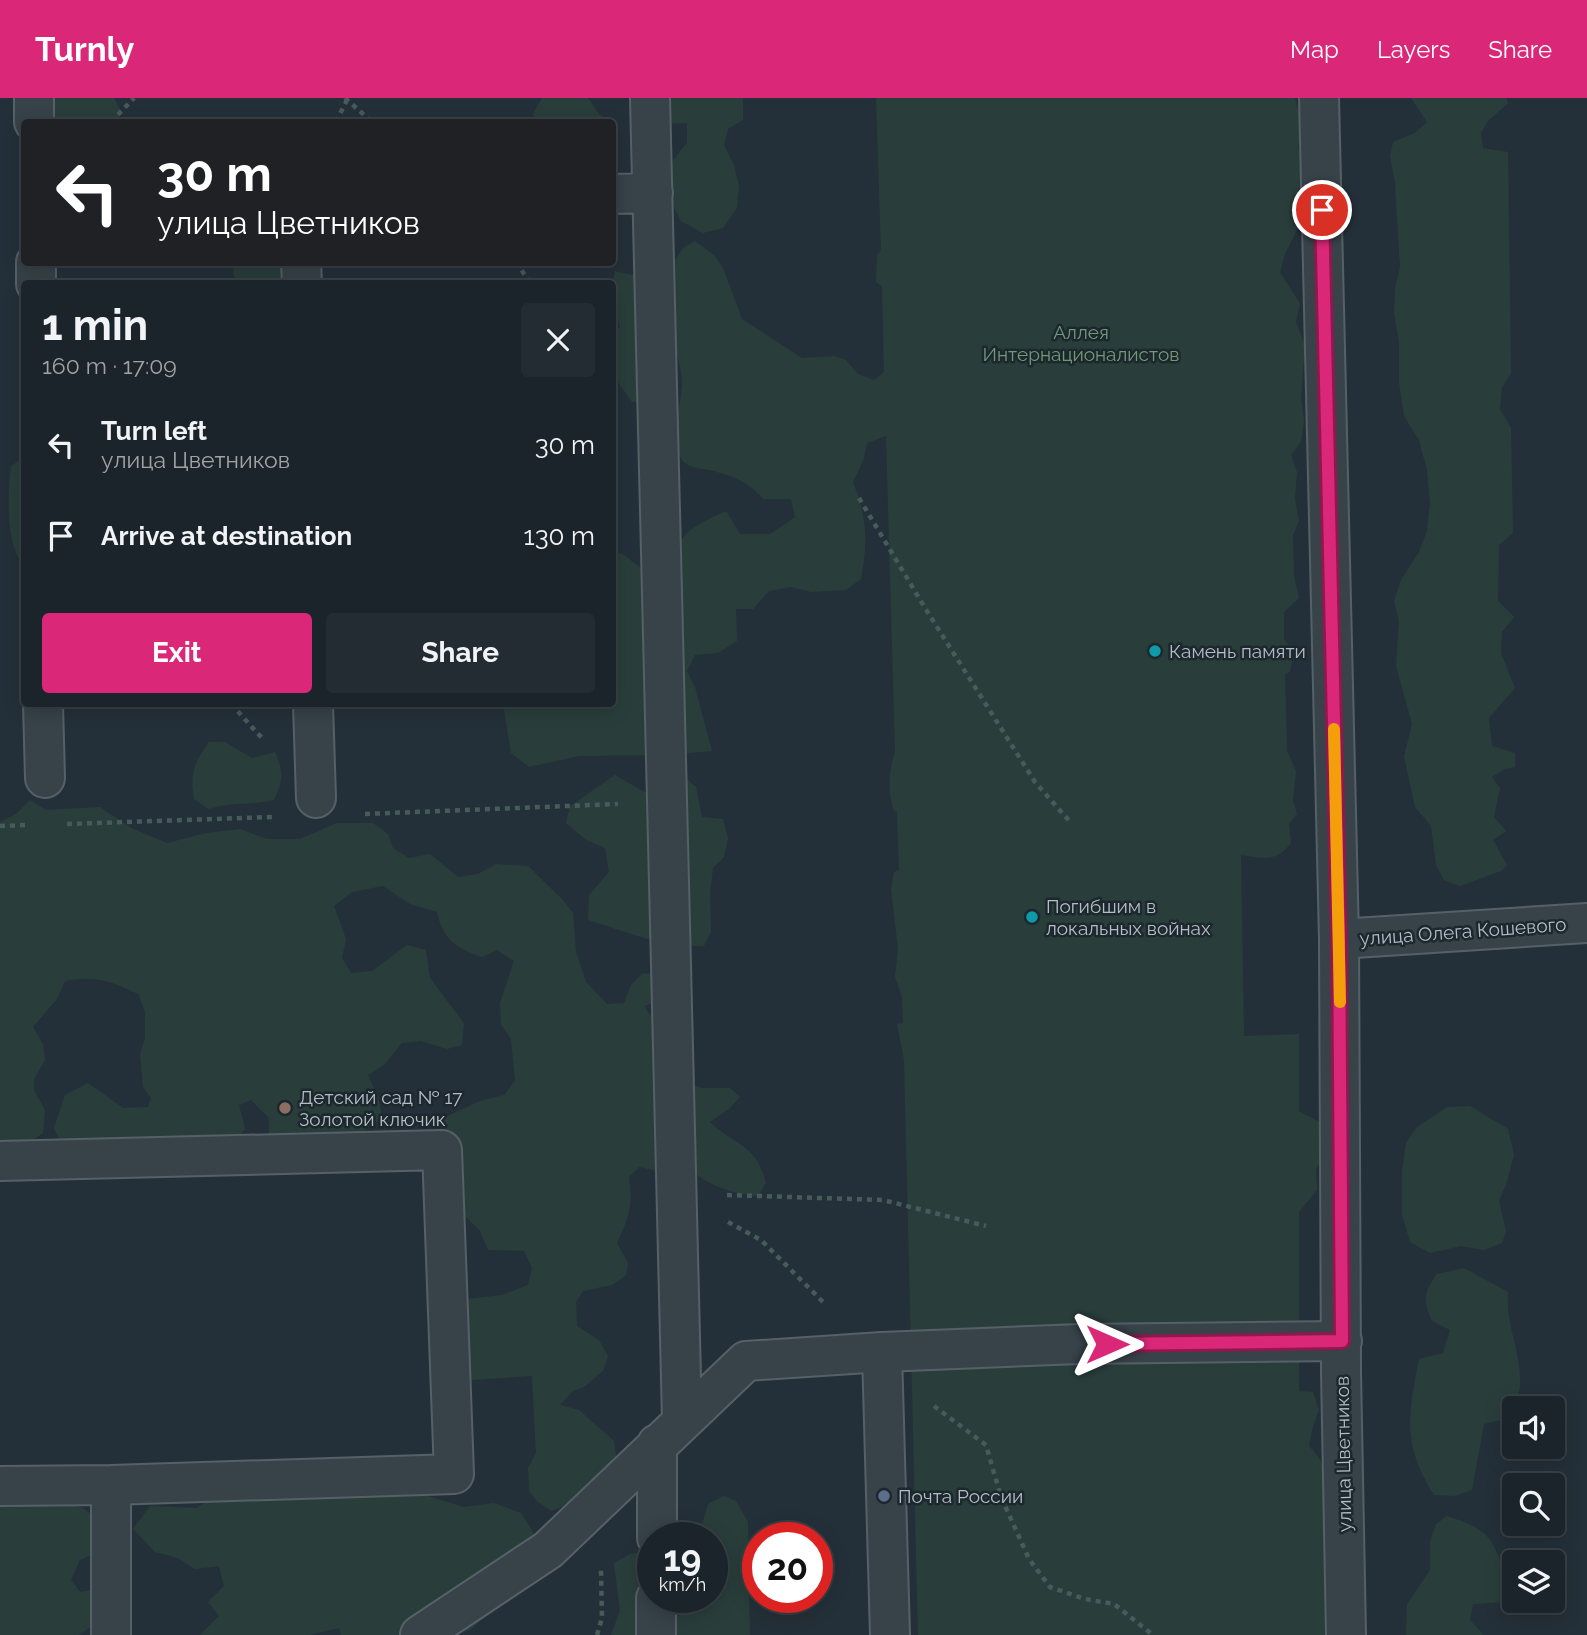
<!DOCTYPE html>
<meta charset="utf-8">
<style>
body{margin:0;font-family:Raleway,sans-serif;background:#242c33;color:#f1f3f6;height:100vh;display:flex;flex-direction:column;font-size:26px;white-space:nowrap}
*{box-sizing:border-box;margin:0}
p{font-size:23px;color:#a0a4a9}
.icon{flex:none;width:38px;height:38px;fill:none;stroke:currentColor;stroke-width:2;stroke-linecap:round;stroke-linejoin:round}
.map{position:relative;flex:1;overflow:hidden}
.sheet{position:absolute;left:21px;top:182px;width:595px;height:427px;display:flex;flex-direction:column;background:#1b242b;border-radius:7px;box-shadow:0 4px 18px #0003,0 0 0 2px #394147}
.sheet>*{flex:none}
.top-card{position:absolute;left:21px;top:21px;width:595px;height:147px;border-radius:7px;box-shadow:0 4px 18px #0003,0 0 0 2px #394147;background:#202124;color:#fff;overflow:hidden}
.fabs{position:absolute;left:1502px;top:1298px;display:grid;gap:14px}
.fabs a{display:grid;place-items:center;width:63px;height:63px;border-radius:7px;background:#1b242b;box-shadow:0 4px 18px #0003,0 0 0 2px #394147;font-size:35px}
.speed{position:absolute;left:637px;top:1424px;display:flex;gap:14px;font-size:35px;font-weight:700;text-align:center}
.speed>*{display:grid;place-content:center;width:91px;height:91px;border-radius:50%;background:#1b242b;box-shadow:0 4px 18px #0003,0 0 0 2px #394147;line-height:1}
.speed small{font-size:18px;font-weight:400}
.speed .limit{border:10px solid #d22;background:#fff;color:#111}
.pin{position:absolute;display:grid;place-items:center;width:60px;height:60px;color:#fff;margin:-30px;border:4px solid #fff;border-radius:50%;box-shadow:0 2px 7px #0007}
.me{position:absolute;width:77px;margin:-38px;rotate:90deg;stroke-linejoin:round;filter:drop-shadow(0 0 5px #0008)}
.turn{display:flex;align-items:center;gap:24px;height:147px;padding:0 21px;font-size:32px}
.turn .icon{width:91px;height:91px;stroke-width:2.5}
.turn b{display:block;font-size:49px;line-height:60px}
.round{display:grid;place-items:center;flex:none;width:74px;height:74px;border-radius:7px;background:#242c33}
.summary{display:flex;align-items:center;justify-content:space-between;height:119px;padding:0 21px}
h1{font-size:42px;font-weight:700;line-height:52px}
.button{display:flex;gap:14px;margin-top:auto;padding:14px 21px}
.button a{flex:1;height:80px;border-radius:7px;background:#db2777;color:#fff;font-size:28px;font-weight:700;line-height:80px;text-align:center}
.button a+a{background:#242c33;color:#f1f3f6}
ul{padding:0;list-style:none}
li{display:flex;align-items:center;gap:21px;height:91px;padding:0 21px}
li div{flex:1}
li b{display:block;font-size:26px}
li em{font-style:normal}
header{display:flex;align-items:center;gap:42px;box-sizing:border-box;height:98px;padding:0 35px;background:#db2777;color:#fff}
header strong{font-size:33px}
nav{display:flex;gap:38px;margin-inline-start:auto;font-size:24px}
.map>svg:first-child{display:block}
</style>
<header>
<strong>Turnly</strong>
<nav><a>Map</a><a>Layers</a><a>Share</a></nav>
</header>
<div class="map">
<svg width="1587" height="1537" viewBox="0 0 1587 1537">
<rect width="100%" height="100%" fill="#243039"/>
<path fill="#293e3b" d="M 34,0 L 114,0 L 121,13 L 118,24 L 34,24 Z
M 542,0 L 588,0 L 600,17 L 612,24 L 535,24 L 533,16 Z
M 656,0 L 743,0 L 743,22 L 728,31 L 724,47 L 734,67 L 739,88 L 737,110 L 723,130 L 703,135 L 681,123 L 673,108 L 668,91 L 673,62 L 687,45 L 687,25 L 667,26 Z
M 876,0 L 1295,0 L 1303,30 L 1298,49 L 1307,82 L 1298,104 L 1298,130 L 1285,156 L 1280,174 L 1300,206 L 1296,224 L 1305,247 L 1301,300 L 1304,323 L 1301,344 L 1291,357 L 1297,374 L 1295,401 L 1299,423 L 1293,437 L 1294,478 L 1299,500 L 1284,514 L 1284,542 L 1294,552 L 1290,574 L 1285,576 L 1287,653 L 1296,673 L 1293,702 L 1297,716 L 1289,726 L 1291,745 C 1275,765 1264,760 1241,757 L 1244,938 L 1299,936 L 1299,1013 L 1321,1025 L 1326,1049 L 1316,1072 L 1317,1092 L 1299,1114 L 1299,1293 L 1313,1294 L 1319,1312 L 1313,1328 L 1309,1348 L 1320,1361 L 1329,1387 L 1334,1534 L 1325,1537 L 918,1537 L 904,962 L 897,926 L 903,925 L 902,899 L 895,879 L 898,851 L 891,791 L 894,774 L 899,772 L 897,713 L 894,713 C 887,693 889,673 895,653 L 886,338 L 867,345 L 863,363 L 853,384 C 867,420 868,443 861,481 L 846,492 L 811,494 L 791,489 L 769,493 L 753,511 L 736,511 L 737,543 L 718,555 L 695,557 L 687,573 L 695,589 L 712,653 L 667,657 L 579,658 L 529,669 L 511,655 L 503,606 L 612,606 L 613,454 L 623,456 L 663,488 C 680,439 677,435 726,413 L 740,436 L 770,436 L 795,419 L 791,401 L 763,401 C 751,386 736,379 717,374 C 709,371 698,371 690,368 C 663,356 684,303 682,281 C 680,264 674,248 670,232 L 649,304 L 632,304 L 613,277 L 613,235 L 620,229 C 615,208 610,193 615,173 L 638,178 L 667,174 L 684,149 L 695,143 L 715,158 L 723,170 L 742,221 L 802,260 L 834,258 L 846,262 L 858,276 L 874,282 L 884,274 L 882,188 L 876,184 L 877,157 L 881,152 Z
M 1411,0 L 1506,0 L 1508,5 L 1488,23 L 1481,35 L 1483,50 L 1508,54 L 1511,276 L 1502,289 L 1500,311 L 1511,330 L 1513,435 L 1499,447 L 1498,503 L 1514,519 L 1502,534 L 1501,555 L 1515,590 L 1489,620 L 1492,648 L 1515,655 L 1515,669 L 1505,671 L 1492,679 L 1500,690 L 1494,719 L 1506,733 L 1493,742 L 1507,767 L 1501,773 L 1460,788 L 1444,782 L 1436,767 L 1431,728 L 1415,709 L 1404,659 L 1412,626 L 1396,568 L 1399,523 L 1394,503 L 1401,482 L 1419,454 L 1427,433 L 1430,405 L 1427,372 L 1419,342 L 1404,318 L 1399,284 L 1399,243 L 1394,216 L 1395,190 L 1400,169 L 1395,85 L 1390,58 L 1393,44 L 1415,35 L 1427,24 Z
M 232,165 L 370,165 L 325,169 L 313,178 L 313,186 L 235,185 Z
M 24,359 L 24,468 C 5,447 8,395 11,368 Z
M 209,644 L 225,644 L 252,660 L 275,654 C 284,675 283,681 274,702 C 252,707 230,704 208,711 L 194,701 C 190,676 194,664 209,644 Z
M 667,676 L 682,676 L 696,689 L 702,719 L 723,721 L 728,740 L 724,759 L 713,770 L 710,795 L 711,834 L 704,848 C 662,849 627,834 588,822 L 589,797 L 609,774 L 605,750 L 586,742 L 566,725 L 570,708 L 615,677 L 646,695 Z
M 30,702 L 46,712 L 100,709 L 131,730 L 167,745 L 206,735 L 240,731 L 267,741 L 300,741 L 337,725 L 373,725 L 388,736 L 393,750 L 409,760 L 430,756 L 458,779 L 478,776 L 496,766 L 528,768 L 563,802 L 573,815 L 576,854 L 586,884 L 607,906 L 624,905 L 631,887 L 643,875 L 672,879 L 672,899 L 644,908 L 657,927 L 674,982 L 702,990 L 730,990 L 740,999 L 729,1011 L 710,1024 C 736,1049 755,1044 766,1085 L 758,1098 C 738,1097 708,1088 694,1074 L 677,1077 L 639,1069 L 629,1079 C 633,1108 629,1119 617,1145 L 628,1165 L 626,1177 L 612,1187 L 583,1193 L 576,1204 L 577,1228 L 599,1242 L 608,1258 L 603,1273 L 584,1289 L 573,1293 L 560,1307 L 579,1312 L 614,1343 L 617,1364 L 577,1402 L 552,1413 L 538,1404 L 529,1393 L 528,1370 L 536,1355 L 532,1278 L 472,1282 L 450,1276 L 467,1201 L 502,1197 L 528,1187 L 532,1170 L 524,1153 L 488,1152 L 480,1133 L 465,1118 L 461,1097 L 442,1052 L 457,1040 L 446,1034 L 441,1021 L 480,1003 L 504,997 L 515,983 L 511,941 L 501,927 L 500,905 L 514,863 L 497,852 L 482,859 C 455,850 443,841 437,814 L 410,806 L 383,788 L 352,794 L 334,808 L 346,841 L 342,860 L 351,875 L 372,873 L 407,847 L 426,852 L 430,880 L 464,925 L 462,947 L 447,951 L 421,943 L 402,945 L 384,967 L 368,977 L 379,1001 L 382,1020 L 361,1035 L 362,1053 L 269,1042 L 269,1020 L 251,1002 L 239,1007 L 245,1031 L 236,1041 L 61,1045 L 54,1030 L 65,997 L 88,985 L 123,1010 L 148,1009 L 151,1000 L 143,989 L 140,956 L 145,940 L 145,913 L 138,896 C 113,883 93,877 65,883 L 57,901 L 33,929 L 43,946 L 45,962 L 34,981 L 34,992 L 45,1012 L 43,1035 L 23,1049 L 0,1082 L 0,724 L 16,716 Z
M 1470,1008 L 1508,1031 L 1514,1057 L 1507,1084 L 1499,1103 L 1506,1133 L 1502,1145 L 1484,1152 L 1461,1148 L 1430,1155 L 1410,1144 L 1402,1117 L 1402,1072 L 1406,1045 L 1416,1030 L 1447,1009 Z
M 1464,1170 L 1508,1194 C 1505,1226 1522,1256 1520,1288 C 1519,1298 1513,1310 1510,1320 L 1484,1326 L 1472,1392 L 1455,1398 L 1434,1397 C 1402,1346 1408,1318 1419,1261 L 1443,1255 L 1450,1232 L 1432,1223 C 1423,1202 1423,1195 1437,1176 Z
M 400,1394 L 428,1398 L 464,1409 L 494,1405 L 521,1415 L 535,1437 L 515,1494 L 470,1532 L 456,1537 L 341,1537 L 339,1530 L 309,1537 L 200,1537 L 219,1518 L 208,1504 L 224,1488 L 219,1468 L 195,1471 L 178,1460 L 155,1454 L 133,1431 L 150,1408 L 197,1410 L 209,1401 Z
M 37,1396 L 83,1410 L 101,1424 L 96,1455 L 80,1462 L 71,1482 L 80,1494 L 97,1491 L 111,1521 L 89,1530 L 78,1537 L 0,1537 L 0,1397 Z
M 724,1398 L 736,1403 L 748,1424 L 750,1537 L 611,1537 L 620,1513 L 614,1465 L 630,1456 L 653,1452 L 653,1500 L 712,1500 L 712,1440 L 698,1440 L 708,1406 Z
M 1447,1418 C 1459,1422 1472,1426 1482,1434 C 1500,1446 1507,1484 1506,1504 L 1473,1506 L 1470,1522 L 1484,1537 L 1406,1537 L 1407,1506 L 1430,1472 L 1430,1444 L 1436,1426 Z"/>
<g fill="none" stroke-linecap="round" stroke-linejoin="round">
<defs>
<path id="minor" d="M 34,0 L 34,24
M 650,0 L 682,1322
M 1319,0 L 1339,841 L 1341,1274 L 1346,1537
M 612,96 L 653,95
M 36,164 L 36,186
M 301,164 L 302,186
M 43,606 L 45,680
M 313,606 L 316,700
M 1339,841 L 1587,825
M 0,1063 L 442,1052 L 454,1376 L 111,1387 L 0,1388
M 657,1440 L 657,1346
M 111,1537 L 111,1387
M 420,1537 L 548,1452 L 746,1263 L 882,1254
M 656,1537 L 656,1500
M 890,1537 L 882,1254 L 1080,1246 L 1342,1243"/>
</defs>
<use href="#minor" stroke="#556067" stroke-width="42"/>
<path stroke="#475b5a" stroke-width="4.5" stroke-dasharray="5 5" stroke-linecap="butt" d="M 345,0 L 372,24
M 111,24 L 134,0
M 336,24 L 348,0
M 516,164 L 531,186
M 859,400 L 925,510 L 1035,684 L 1072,726
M 231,606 L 262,640
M 365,716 L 618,706
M 67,726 L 272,719
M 0,728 L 27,727
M 727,1097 L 883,1102 L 986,1128
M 728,1124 L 761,1142 L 825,1206
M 934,1308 L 986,1347 L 1001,1399 L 1029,1461 L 1050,1489 L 1085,1501 L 1114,1506 L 1153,1537
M 597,1537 L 602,1520 L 601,1472"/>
<use href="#minor" stroke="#374249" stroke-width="38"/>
</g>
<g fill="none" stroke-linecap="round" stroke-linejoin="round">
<defs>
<path id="route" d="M 1107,1246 L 1342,1243 L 1339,841 L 1322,112"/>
</defs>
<use href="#route" stroke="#8e194d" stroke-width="18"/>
<use href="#route" stroke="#db2777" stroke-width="12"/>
<path stroke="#f59e0b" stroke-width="12" d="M 1334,631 L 1340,904"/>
</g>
<g fill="#0f9aa8" stroke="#1d272e" stroke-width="2.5">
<circle cx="1155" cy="553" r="7"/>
<circle cx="1032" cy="819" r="7"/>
</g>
<circle fill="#8d6e63" stroke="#1d272e" stroke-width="2.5" cx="285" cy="1010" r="7"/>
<circle fill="#5c6f8a" stroke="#1d272e" stroke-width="2.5" cx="884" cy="1398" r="7"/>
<g text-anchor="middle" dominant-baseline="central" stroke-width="5" stroke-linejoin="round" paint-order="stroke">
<g font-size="19" fill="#729975" stroke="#1d272e">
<text x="1081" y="234">Аллея<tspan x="1081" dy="22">Интернационалистов</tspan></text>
</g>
<g font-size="19" fill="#b2bdc5" stroke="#1d272e" text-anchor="start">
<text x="1169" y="553">Камень памяти</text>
<text x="1046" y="808">Погибшим в<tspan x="1046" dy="22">локальных войнах</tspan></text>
<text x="299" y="999">Детский сад № 17<tspan x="299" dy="22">Золотой ключик</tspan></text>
<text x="898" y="1398">Почта России</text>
</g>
<g font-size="19" fill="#b2bdc5" stroke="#1d272e">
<text transform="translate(1463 833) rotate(-4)">улица Олега Кошевого</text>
<text transform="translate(1343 1356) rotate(-91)">улица Цветников</text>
</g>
</g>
</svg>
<div class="fabs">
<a><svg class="icon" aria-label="sound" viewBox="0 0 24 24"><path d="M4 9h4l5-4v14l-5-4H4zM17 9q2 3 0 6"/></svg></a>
<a><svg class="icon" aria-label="search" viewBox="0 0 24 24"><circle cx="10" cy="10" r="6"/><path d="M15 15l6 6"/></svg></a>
<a><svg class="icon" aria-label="layers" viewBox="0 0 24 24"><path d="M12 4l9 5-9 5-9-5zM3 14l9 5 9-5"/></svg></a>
</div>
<div class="speed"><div>19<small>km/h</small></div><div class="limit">20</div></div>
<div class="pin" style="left:1322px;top:112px;background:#d93025"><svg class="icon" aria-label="arrive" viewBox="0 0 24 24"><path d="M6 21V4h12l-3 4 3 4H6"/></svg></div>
<svg class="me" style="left:1107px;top:1246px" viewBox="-20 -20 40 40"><path d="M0-17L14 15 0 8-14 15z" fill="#db2777" stroke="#fff" stroke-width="4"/></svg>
<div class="top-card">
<div class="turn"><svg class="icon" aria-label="left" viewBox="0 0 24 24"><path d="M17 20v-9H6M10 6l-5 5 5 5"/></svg><div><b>30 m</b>улица Цветников</div></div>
</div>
<section class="sheet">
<div class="summary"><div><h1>1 min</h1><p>160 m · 17:09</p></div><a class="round"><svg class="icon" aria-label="close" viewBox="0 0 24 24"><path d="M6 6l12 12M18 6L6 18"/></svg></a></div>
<ul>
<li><svg class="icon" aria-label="left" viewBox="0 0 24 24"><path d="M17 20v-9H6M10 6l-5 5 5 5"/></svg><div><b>Turn left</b><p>улица Цветников</p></div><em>30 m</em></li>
<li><svg class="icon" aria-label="arrive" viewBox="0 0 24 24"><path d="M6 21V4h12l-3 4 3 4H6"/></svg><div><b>Arrive at destination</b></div><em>130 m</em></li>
</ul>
<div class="button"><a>Exit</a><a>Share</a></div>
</section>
</div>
